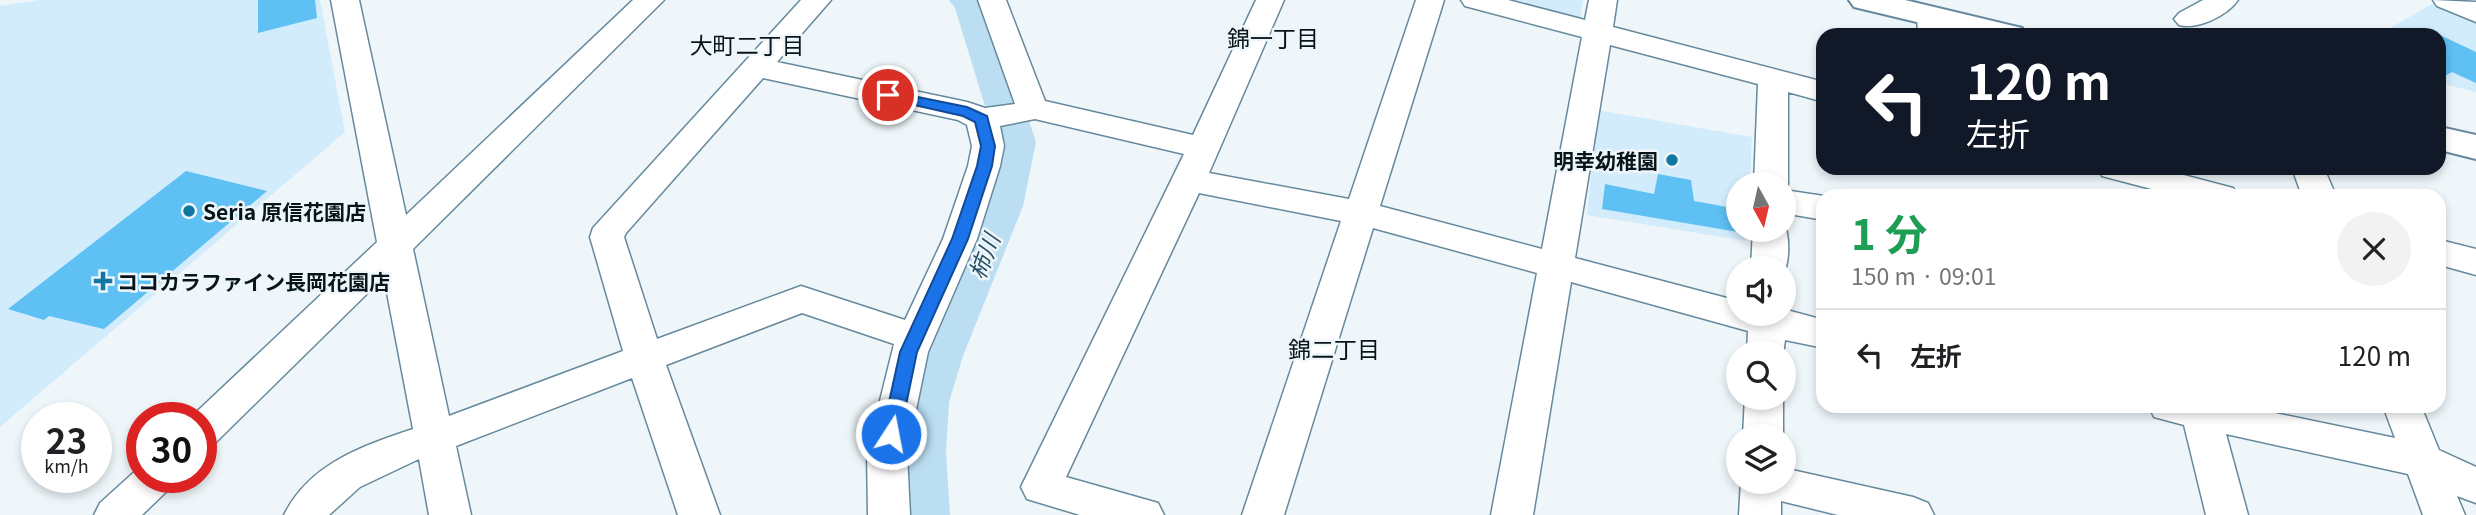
<!DOCTYPE html>
<html lang="ja">
<meta charset="utf-8">
<style>
body{margin:0;font-family:Georgia,"Noto Sans JP",serif;background:#f2f2f2;color:#202124;height:100vh;display:flex;flex-direction:column;font-size:26px;white-space:nowrap}
*{box-sizing:border-box;margin:0}
p{font-size:23px;color:#757577}
.icon{flex:none;width:38px;height:38px;fill:none;stroke:currentColor;stroke-width:2;stroke-linecap:round;stroke-linejoin:round}
.map{position:relative;flex:1;overflow:hidden}
.details{position:absolute;left:1816px;top:189px;width:630px;height:224px;display:flex;flex-direction:column;background:#fff;border-radius:21px;box-shadow:0 4px 10px #0003}
.details>*{flex:none}
.top-card{position:absolute;left:1816px;top:28px;width:630px;height:147px;border-radius:21px;box-shadow:0 4px 10px #0003;background:#111827;color:#fff;overflow:hidden}
.needle{width:46px;rotate:172deg}
.tools{position:absolute;left:1726px;top:172px;display:grid;gap:14px}
.tools a{display:grid;place-items:center;width:70px;height:70px;border-radius:50%;background:#fff;box-shadow:0 4px 10px #0003;font-size:35px}
.speed{position:absolute;left:21px;top:402px;display:flex;gap:14px;font-size:35px;font-weight:700;text-align:center}
.speed>*{display:grid;place-content:center;width:91px;height:91px;border-radius:50%;background:#fff;box-shadow:0 4px 10px #0003;line-height:1}
.speed small{font-size:18px;font-weight:400}
.speed .limit{border:10px solid #d22;background:#fff;color:#111}
.pin{position:absolute;display:grid;place-items:center;width:60px;height:60px;color:#fff;margin:-30px;border:4px solid #fff;border-radius:50%;box-shadow:0 2px 7px #0007}
.me{position:absolute;width:77px;margin:-38px;rotate:11deg;stroke-linejoin:round;filter:drop-shadow(0 0 5px #0008)}
.turn{display:flex;align-items:center;gap:24px;height:147px;padding:0 35px;font-size:32px}
.turn .icon{width:91px;height:91px;stroke-width:2.5}
.turn b{display:block;font-size:49px;line-height:60px}
.round{display:grid;place-items:center;flex:none;width:74px;height:74px;border-radius:37px;background:#f2f2f2}
.headline{display:flex;align-items:center;justify-content:space-between;height:119px;padding:0 35px}
h1{font-size:42px;font-weight:700;line-height:52px;color:#1e9e55}
ul{padding:0;list-style:none}
li{display:flex;align-items:center;gap:21px;height:91px;padding:0 35px;border-top:2px solid #e0e0e0}
li div{flex:1}
li b{display:block;font-size:26px}
li em{font-style:normal}
.map>svg:first-child{display:block}
</style>
<div class="map">
<svg width="2476" height="515" viewBox="0 0 2476 515">
<rect width="100%" height="100%" fill="#eef6fa"/>
<path fill="#d2ecfc" d="M 39,0 L 320,0 L 345,132 L 0,427 L 0,6 Z
M 1510,0 L 1583,0 L 1580,18 Z
M 2437,1 L 2476,19 L 2476,92 L 2440,83 L 2440,35 L 2378,35 Z
M 1597,110 L 1752,137 L 1750,184 L 1738,184 L 1738,229 L 1747,229 L 1746,241 L 1587,215 Z"/>
<g fill="none" stroke-linecap="round" stroke-linejoin="round">
<path fill="#bbdef3" fill-rule="evenodd" d="M 949,0 L 986,0 L 990,5 L 1036,142 L 1023,206 L 963,356 L 949,402 L 946,451 L 950,515 L 898,515 L 896,451 L 901,402 L 916,356 L 981,206 L 996,142 L 955,8 Z"/>
</g>
<path fill="#5ec0f3" d="M 258,0 L 315,0 L 317,18 L 258,33 Z
M 2440,35 L 2476,52 L 2476,83 L 2452,72 L 2440,79 Z
M 186,171 L 267,191 L 104,329 L 49,316 L 44,320 L 8,309 Z
M 1658,174 L 1691,180 L 1694,201 L 1738,209 L 1738,232 L 1602,209 L 1605,184 L 1654,194 Z"/>
<g fill="none" stroke-linecap="round" stroke-linejoin="round">
<defs>
<path id="minor" d="M 331,0 L 359,0 L 406,215 L 633,0 L 664,0 L 413,249 L 449,416 L 623,351 L 590,237 L 593,228 L 801,0 L 831,0 L 777,62 L 967,102 L 985,108 L 1015,104 L 978,0 L 1006,0 L 1045,101 L 1193,135 L 1256,0 L 1284,0 L 1209,173 L 1349,199 L 1416,0 L 1444,0 L 1380,206 L 1542,249 L 1582,37 L 1465,6 L 1461,0 L 1508,0 L 1585,20 L 1589,0 L 1617,0 L 1613,27 L 1824,82 L 1824,102 L 1788,92 L 1788,184 L 1784,190 L 1824,196 L 1824,220 L 1783,213 L 1783,184 L 1754,184 L 1758,84 L 1610,45 L 1575,258 L 1738,301 L 1738,313 L 1783,313 L 1783,309 L 1824,320 L 1824,348 L 1785,340 L 1783,355 L 1783,352 L 1747,352 L 1748,331 L 1571,282 L 1533,515 L 1491,515 L 1537,273 L 1373,228 L 1284,515 L 1242,515 L 1341,221 L 1199,193 L 1066,477 L 1158,503 L 1164,515 L 1080,515 L 1027,499 L 1021,487 L 1184,154 L 1035,119 L 1000,126 L 1004,146 L 1000,166 L 977,239 L 928,352 L 907,453 L 910,515 L 868,515 L 867,453 L 894,344 L 802,313 L 666,365 L 720,515 L 678,515 L 632,378 L 456,446 L 471,515 L 429,515 L 419,459 L 360,487 L 329,515 L 284,515 C 309,464 362,446 413,429 L 384,277 L 215,443 L 201,448 L 201,418 L 190,418 L 377,242 ZM 763,78 L 958,120 L 967,125 L 972,146 L 968,166 L 943,239 L 905,320 L 801,286 L 657,339 L 624,237 L 626,233 Z
M 2203,0 L 2238,0 C 2227,16 2197,30 2179,25 L 2174,19 L 2179,13 Z
M 2433,0 L 2476,2 L 2476,22 L 2437,6 Z
M 1931,7 L 1941,10 L 1945,16 L 1948,35 L 1918,35 L 1917,16 L 1921,10 Z
M 2098,168 L 2157,168 L 2233,188 L 2238,196 L 2178,196 L 2102,176 Z
M 2292,168 L 2324,168 L 2336,196 L 2302,196 Z
M 1783,222 C 1790,234 1790,262 1783,274 L 1783,268 L 1751,268 L 1753,229 L 1783,229 Z
M 2440,240 L 2476,249 L 2476,275 L 2440,265 Z
M 1745,397 L 1783,397 L 1783,436 L 1743,436 Z
M 2149,406 L 2241,406 L 2395,438 L 2383,406 L 2421,406 L 2439,450 L 2476,467 L 2476,503 L 2457,496 L 2465,515 L 2423,515 L 2408,474 L 2226,434 L 2248,515 L 2206,515 L 2184,425 L 2154,417 Z
M 142,465 L 142,478 L 174,478 L 168,490 L 142,515 L 94,515 L 100,503 Z
M 1783,468 L 1913,497 L 1928,503 L 1934,515 L 1838,515 L 1781,501 L 1781,515 L 1739,515 L 1741,481 L 1783,481 Z"/>
<path id="major" d="M 1849,0 L 1905,0 L 2022,28 L 2027,35 L 1971,35 L 1854,7 Z
M 2440,127 L 2476,135 L 2476,159 L 2440,150 Z"/>
</defs>
<use href="#minor" stroke="#66899d" stroke-width="3"/>
<use href="#major" stroke="#66899d" stroke-width="4"/>
<use href="#minor" fill="#fff" fill-rule="evenodd"/>
<use href="#major" fill="#fff" fill-rule="evenodd"/>
</g>
<path fill="#1a73e8" stroke="#114b97" stroke-width="2" d="M 888,91 L 967,107 L 987,116 L 995,146 L 992,166 L 968,239 L 917,352 L 900,434 L 897,439 L 891,441 L 884,439 L 882,434 L 900,352 L 952,239 L 977,166 L 981,146 L 975,122 L 963,116 L 883,98 L 883,92 Z"/>
<g fill="#0f77a2" stroke="#eef6fa" stroke-width="2.5">
<circle cx="1672" cy="160" r="7"/>
<circle cx="189" cy="211" r="7"/>
<path d="M99.5 270.5h7v7h7v7h-7v7h-7v-7h-7v-7h7z"/>
</g>
<g text-anchor="middle" dominant-baseline="central" stroke-width="5" stroke-linejoin="round" paint-order="stroke">
<g font-size="21" font-weight="bold" fill="#06141b" stroke="#eef6fa" text-anchor="start">
<text x="1658" y="160" text-anchor="end">明幸幼稚園</text>
<text x="203" y="211">Seria 原信花園店</text>
<text x="117" y="281">ココカラファイン長岡花園店</text>
</g>
<g font-size="23" fill="#06141b" stroke="#eef6fa">
<text x="1273" y="37">錦一丁目</text>
<text x="747" y="44">大町二丁目</text>
<text x="1334" y="348">錦二丁目</text>
</g>
<g font-size="23" font-style="italic" fill="#275066" stroke="#eef6fa">
<text transform="translate(983 256) rotate(-69)">柿川</text>
</g>
</g>
</svg>
<div class="tools">
<a><svg class="needle" viewBox="-14 -14 28 28"><path d="M0-13l5 13h-10z" fill="#e53935"/><path d="M0 13l5-13h-10z" fill="#757577"/></svg></a>
<a><svg class="icon" aria-label="sound" viewBox="0 0 24 24"><path d="M4 9h4l5-4v14l-5-4H4zM17 9q2 3 0 6"/></svg></a>
<a><svg class="icon" aria-label="search" viewBox="0 0 24 24"><circle cx="10" cy="10" r="6"/><path d="M15 15l6 6"/></svg></a>
<a><svg class="icon" aria-label="layers" viewBox="0 0 24 24"><path d="M12 4l9 5-9 5-9-5zM3 14l9 5 9-5"/></svg></a>
</div>
<div class="speed"><div>23<small>km/h</small></div><div class="limit">30</div></div>
<div class="pin" style="left:888px;top:95px;background:#d93025"><svg class="icon" aria-label="arrive" viewBox="0 0 24 24"><path d="M6 21V4h12l-3 4 3 4H6"/></svg></div>
<svg class="me" style="left:891px;top:434px" viewBox="-20 -20 40 40"><circle r="17" fill="#1a73e8" stroke="#fff" stroke-width="3"/><path d="M0-11L8 9 0 5-8 9z" fill="#fff"/></svg>
<div class="top-card">
<div class="turn"><svg class="icon" aria-label="left" viewBox="0 0 24 24"><path d="M17 20v-9H6M10 6l-5 5 5 5"/></svg><div><b>120 m</b>左折</div></div>
</div>
<section class="details">
<div class="headline"><div><h1>1 分</h1><p>150 m · 09:01</p></div><a class="round"><svg class="icon" aria-label="close" viewBox="0 0 24 24"><path d="M6 6l12 12M18 6L6 18"/></svg></a></div>
<ul>
<li><svg class="icon" aria-label="left" viewBox="0 0 24 24"><path d="M17 20v-9H6M10 6l-5 5 5 5"/></svg><div><b>左折</b></div><em>120 m</em></li>
</ul>
</section>
</div>
